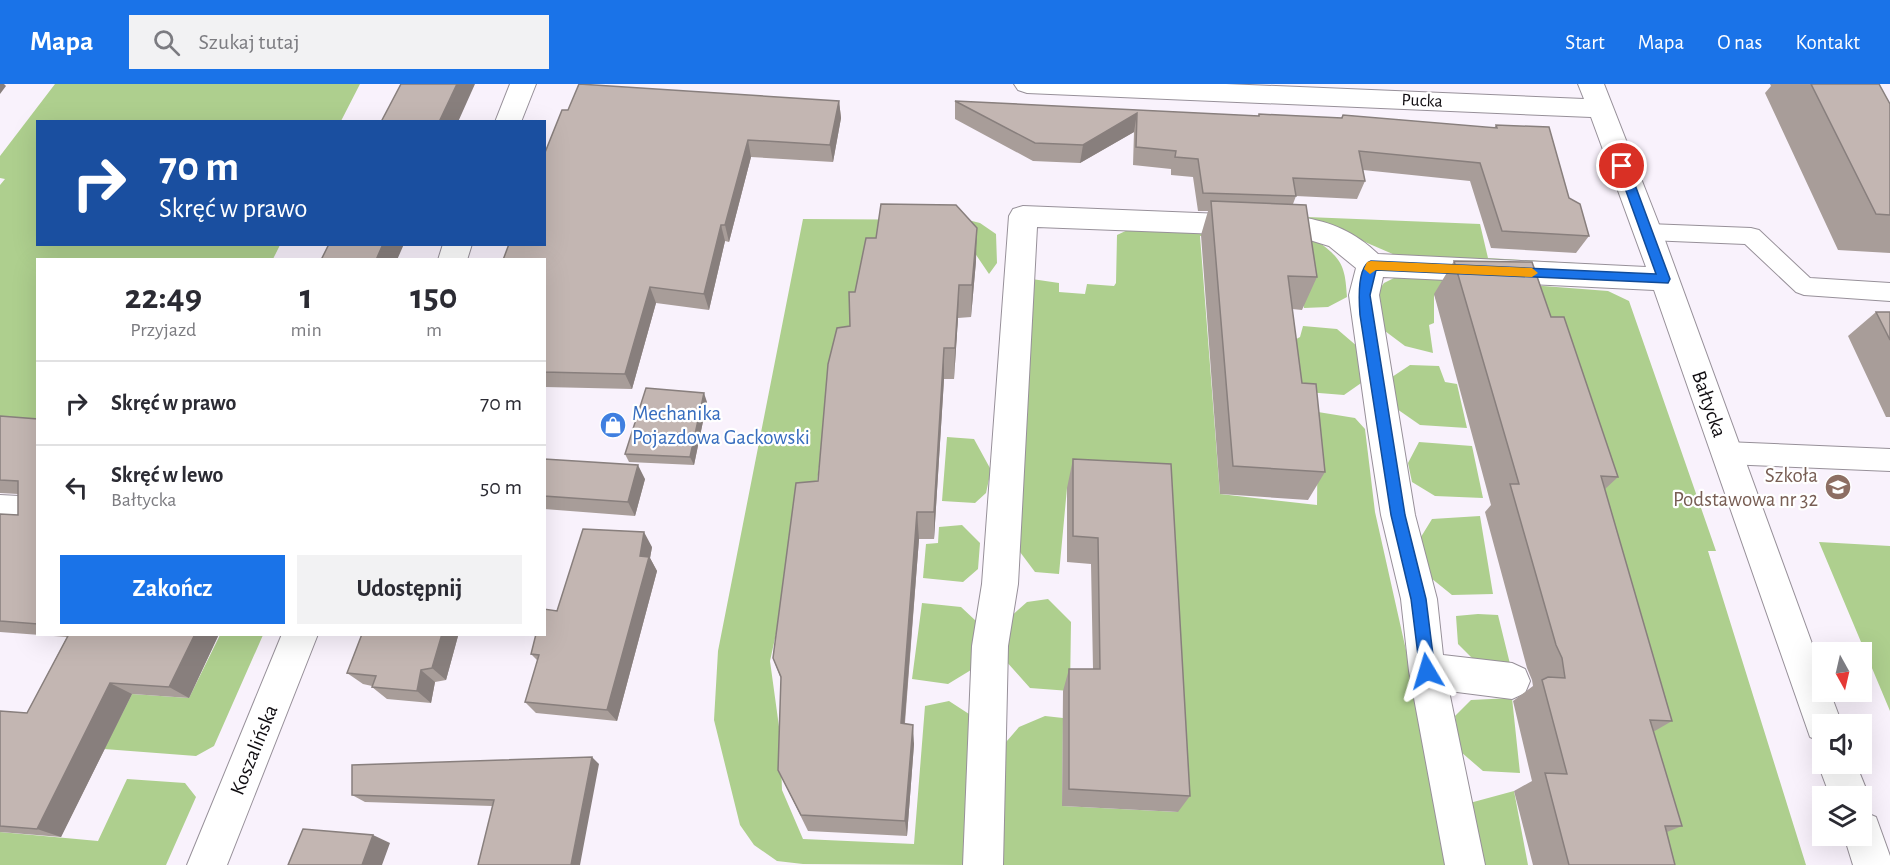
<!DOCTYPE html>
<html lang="pl">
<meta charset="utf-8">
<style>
body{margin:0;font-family:"Alegreya Sans",sans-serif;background:#f2f2f3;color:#2b2b33;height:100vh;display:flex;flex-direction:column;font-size:22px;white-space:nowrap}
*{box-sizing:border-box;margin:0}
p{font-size:20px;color:#7c7c81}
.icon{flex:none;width:33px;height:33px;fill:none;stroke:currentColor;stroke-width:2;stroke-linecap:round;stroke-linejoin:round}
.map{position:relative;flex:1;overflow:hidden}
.side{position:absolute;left:36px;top:174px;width:510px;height:378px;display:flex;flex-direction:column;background:#fff;border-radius:0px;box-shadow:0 6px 24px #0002}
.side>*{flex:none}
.top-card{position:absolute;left:36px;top:36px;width:510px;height:126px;border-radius:0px;box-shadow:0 6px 24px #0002;background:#1a4fa0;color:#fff;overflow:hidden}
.needle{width:39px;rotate:172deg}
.fabs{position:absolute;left:1812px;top:558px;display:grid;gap:12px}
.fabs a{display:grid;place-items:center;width:60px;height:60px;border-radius:0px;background:#fff;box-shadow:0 6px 24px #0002;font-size:30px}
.pin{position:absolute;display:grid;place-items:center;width:51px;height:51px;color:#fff;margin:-26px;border:3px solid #fff;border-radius:50%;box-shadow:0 2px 6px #0007}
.me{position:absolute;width:66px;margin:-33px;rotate:353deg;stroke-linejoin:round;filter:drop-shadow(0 0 4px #0008)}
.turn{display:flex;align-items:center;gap:21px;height:126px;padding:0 24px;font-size:27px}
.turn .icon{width:78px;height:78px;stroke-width:2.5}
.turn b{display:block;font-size:42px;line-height:51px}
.eta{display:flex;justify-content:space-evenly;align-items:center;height:102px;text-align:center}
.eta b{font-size:36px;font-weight:600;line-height:42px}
.primary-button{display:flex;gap:12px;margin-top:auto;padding:12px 24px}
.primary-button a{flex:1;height:69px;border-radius:0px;background:#1a73e8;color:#fff;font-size:24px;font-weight:600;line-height:69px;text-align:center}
.primary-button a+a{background:#f2f2f3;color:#2b2b33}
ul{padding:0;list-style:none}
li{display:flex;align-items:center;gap:18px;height:84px;padding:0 24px;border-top:2px solid #e1e1e2}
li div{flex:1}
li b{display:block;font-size:22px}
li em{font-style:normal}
header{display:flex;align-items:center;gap:36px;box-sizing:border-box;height:84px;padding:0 30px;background:#1a73e8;color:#fff}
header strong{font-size:28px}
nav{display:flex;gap:33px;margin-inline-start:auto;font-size:21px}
.search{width:420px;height:54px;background:#f2f2f3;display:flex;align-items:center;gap:15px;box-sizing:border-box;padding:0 21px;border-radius:0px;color:#7c7c81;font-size:22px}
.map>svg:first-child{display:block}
</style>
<header>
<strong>Mapa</strong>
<div class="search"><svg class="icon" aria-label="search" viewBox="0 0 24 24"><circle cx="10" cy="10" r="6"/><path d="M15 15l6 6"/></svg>Szukaj tutaj</div>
<nav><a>Start</a><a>Mapa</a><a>O nas</a><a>Kontakt</a></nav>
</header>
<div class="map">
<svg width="1890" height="781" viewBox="0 0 1890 781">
<rect width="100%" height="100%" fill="#f9f2fc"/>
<path fill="#aecf8e" d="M 55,0 L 360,0 L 341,37 L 38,38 L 38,160 L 280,161 L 273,175 L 38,176 L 37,348 L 0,347 L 0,101 L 5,95 L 0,94 L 0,72 Z
M 1307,133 L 1480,140 L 1488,174 L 1593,180 L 1595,185 L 1402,174 Z
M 803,135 L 968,136 L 980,139 L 996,150 L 997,179 L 989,190 L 966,156 L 854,235 L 826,328 L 815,414 L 803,427 L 770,577 L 780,650 L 782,706 L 803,755 L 914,760 L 925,622 L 949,617 L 969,630 L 976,649 L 972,779 L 961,781 L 803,780 L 777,777 L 754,761 L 740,741 L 714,636 L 718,567 Z
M 1132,144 L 1316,156 C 1342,175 1345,181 1347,213 L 1328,223 L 1304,224 L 1296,158 L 1200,152 L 1220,410 L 1317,421 L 1318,328 L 1355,334 L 1365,345 L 1375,428 L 1434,691 L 1447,781 L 996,781 L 1000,665 L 1019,643 L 1045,632 L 1063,634 L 1062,722 L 1178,728 L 1067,404 L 1059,490 L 1035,488 L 1017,464 L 1025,194 L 1059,199 L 1059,208 L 1085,210 L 1087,200 L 1114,202 L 1116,199 L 1117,151 Z
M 1400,191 L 1608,207 L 1629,217 L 1716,467 L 1708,467 L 1806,781 L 1633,781 L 1434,210 L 1434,239 L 1429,241 L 1433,269 L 1405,262 L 1381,244 L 1374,213 L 1384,199 Z
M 1303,242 L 1337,245 L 1358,263 L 1364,297 L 1344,311 L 1294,307 L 1289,259 L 1300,253 Z
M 1410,281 L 1439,282 L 1445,298 L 1457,300 L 1467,344 L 1420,341 L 1397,325 L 1392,293 Z
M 947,353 L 974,355 L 991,386 L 986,409 L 975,419 L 942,417 Z
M 1419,358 L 1472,362 L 1483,414 L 1435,412 L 1412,398 L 1408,379 Z
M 1480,432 L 1493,510 L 1452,511 L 1426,490 L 1416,461 L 1432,435 Z
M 962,441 L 980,459 L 978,485 L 963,498 L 923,494 L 926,460 L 938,459 L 939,443 Z
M 1819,458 L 1890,462 L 1890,627 Z
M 1048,515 L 1071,538 L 1070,607 L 1030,604 L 1005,576 L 1008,535 L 1027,518 Z
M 922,519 L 961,523 L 976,537 L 971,586 L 948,600 L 912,595 Z
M 1478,530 L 1498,531 L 1511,584 L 1477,579 L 1458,560 L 1456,532 Z
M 220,551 L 263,551 L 214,662 L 196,672 L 104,665 L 132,610 L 189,614 Z
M 1512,614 L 1520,689 L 1483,687 L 1461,668 L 1455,632 L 1471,616 Z
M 127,695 L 185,699 L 196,713 L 166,781 L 0,781 L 0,748 L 98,757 Z
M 1514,707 L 1528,781 L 1480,781 L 1466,720 Z"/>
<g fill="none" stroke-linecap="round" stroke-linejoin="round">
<defs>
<path id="service" d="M 1648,140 L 1751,144 L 1759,146 L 1810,194 L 1890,199 L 1890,217 L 1804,211 L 1796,208 L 1745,160 L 1648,156 L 1640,154 L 1637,148 L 1640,142 Z
M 1726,358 L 1890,365 L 1890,387 L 1726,380 L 1717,377 L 1713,369 L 1717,361 Z"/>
<path id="minor" d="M 510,0 L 536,0 L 521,38 L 495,38 Z
M 1014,0 L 1226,0 L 1584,15 L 1578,0 L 1604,0 L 1662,148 L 1822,587 L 1822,608 L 1830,608 L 1842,640 L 1822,640 L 1822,658 L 1810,653 L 1654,206 L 1383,193 L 1379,211 L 1415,431 L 1437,515 L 1443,571 L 1512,579 L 1525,585 L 1530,597 L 1525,609 L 1512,615 L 1449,607 L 1485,781 L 1445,781 L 1409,587 L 1401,515 L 1381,431 L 1368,347 L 1349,211 L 1356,184 L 1329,162 L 1300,153 L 1037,143 L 1018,500 L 1008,562 L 1003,781 L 963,781 L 972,562 L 982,500 L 1009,132 L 1013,125 L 1023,122 L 1300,133 C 1332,138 1355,148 1378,170 L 1646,183 L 1591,33 L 1027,9 L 1018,6 Z
M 443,160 L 472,160 L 467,176 L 438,176 Z
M 0,411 L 38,413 L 38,443 L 0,441 Z
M 282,550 L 318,550 L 227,781 L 187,781 Z
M 1822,669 L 1822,680 L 1856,680 L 1869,712 L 1863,726 L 1862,712 L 1830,712 L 1818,680 Z
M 1862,727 L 1876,733 L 1890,772 L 1890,781 L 1853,781 L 1844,752 L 1862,752 Z"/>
</defs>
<use href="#service" stroke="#979099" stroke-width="2"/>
<use href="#minor" stroke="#979099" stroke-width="2"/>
<use href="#service" fill="#fff" fill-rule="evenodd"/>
<use href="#minor" fill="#fff" fill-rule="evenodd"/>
</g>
<path fill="#a89d99" d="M 1770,0 L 1879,0 L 1890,20 L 1890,169 L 1838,166 L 1765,9 L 1771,2 Z
M 839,17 L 841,34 L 833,78 L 751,73 L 729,158 L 725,157 L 709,226 L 656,219 L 632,305 L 545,303 L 544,305 L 544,176 L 568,26 Z
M 955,17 L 1258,32 L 1259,30 L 1341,34 L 1343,31 L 1494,44 L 1496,41 L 1569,114 L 1589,152 L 1576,169 L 1491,164 L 1470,97 L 1363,86 L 1365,97 L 1357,115 L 1296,112 L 1293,120 L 1317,193 L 1302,226 L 1292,225 L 1302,299 L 1325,388 L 1308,416 L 1220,410 L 1201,151 L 1208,127 L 1198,127 L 1193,93 L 1171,91 L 1171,85 L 1133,81 L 1134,48 L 1080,79 L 1033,77 L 955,35 Z
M 976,177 L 971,233 L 958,234 L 954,295 L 944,295 L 934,455 L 919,455 L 905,639 L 914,660 L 907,752 L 808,747 L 778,686 L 781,595 L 773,574 L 818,397 L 850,242 L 855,208 Z
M 1454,177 L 1551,233 L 1618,393 L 1604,406 L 1672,637 L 1653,648 L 1682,742 L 1667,748 L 1675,781 L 1533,781 L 1514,707 L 1532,697 L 1513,617 L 1533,602 L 1532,596 L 1527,584 L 1485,428 L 1491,421 L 1434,210 Z
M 1876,228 L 1890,228 L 1890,333 L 1886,333 L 1848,252 Z
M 707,318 L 694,381 L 629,378 L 625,370 Z
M 0,332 L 38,335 L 38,550 L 219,550 L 189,614 L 132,610 L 61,753 L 0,748 L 0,627 L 27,629 L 67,553 L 0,548 L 0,430 L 18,431 L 18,410 L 0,409 Z
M 544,375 L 645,395 L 635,432 L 544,425 Z
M 1073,375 L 1190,712 L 1178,728 L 1062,722 L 1063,607 L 1069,585 L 1093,585 L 1091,480 L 1067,478 L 1067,404 Z
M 652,463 L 650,474 L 657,487 L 617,637 L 536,629 L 525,618 L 538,577 L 531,570 L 557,527 Z
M 362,550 L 457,550 L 458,552 L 446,596 L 435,598 L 431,619 L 387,615 L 372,603 L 372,602 L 363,600 L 347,589 Z
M 599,680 L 492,722 L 365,718 L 352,711 Z"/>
<path fill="#887f7d" d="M 0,0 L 4,0 L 6,2 L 0,10 Z
M 457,0 L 475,0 L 458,38 L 439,38 Z
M 839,17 L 841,34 L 833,78 L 830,61 Z
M 1137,29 L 1134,48 L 1080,79 L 1083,61 Z
M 748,56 L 751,73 L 729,158 L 725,141 Z
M 721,141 L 725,157 L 709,226 L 704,210 Z
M 977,144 L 976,177 L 971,233 L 972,201 Z
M 383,160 L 404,160 L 397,176 L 376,176 Z
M 959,201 L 958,234 L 954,295 L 955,264 Z
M 650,203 L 656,219 L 632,305 L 625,290 Z
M 944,264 L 944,295 L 934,455 L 934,428 Z
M 704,309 L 707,318 L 694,381 L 690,373 Z
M 638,381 L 645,395 L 635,432 L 628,418 Z
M 917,428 L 919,455 L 903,658 L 901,639 Z
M 644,448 L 652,463 L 650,474 L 657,487 L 617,637 L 607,626 Z
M 195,550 L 219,550 L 189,614 L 169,603 Z
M 442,550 L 457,550 L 458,552 L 446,596 L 432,584 Z
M 421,586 L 435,598 L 431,619 L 417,607 Z
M 110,599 L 132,610 L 61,753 L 37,745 Z
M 913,641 L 914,660 L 907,752 L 905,737 Z
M 592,673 L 599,680 L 580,781 L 571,781 Z
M 373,751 L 390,759 L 382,781 L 362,781 Z"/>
<path fill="#c3b6b2" stroke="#887f7d" stroke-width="1.5" d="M 401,0 L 457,0 L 439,38 L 381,38 Z
M 579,0 L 839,17 L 830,61 L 748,56 L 725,141 L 721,141 L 704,210 L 650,203 L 625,290 L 544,288 L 544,176 L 503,176 L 509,160 L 544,160 L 544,71 L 562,26 L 568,26 Z
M 1811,0 L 1879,0 L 1890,20 L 1890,131 L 1876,130 Z
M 955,17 L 1259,32 L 1259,30 L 1342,34 L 1343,31 L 1497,44 L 1496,41 L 1549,43 L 1569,114 L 1580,120 L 1589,152 L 1502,147 L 1480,79 L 1359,67 L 1365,97 L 1293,94 L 1296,112 L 1203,109 L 1198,75 L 1175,73 L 1176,67 L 1136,63 L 1137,29 L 1083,61 L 1035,59 Z
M 1211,117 L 1306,121 L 1317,193 L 1288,192 L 1302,299 L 1316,300 L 1325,388 L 1233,382 Z
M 881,120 L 956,121 L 977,144 L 972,201 L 959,201 L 955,264 L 944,264 L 934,428 L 917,428 L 901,639 L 913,641 L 905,737 L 801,731 L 778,686 L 781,593 L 773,574 L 796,399 L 818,397 L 828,280 L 837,244 L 850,242 L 849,208 L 855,208 L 866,154 L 876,154 Z
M 329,160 L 383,160 L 376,176 L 321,176 Z
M 1454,177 L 1532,178 L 1551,233 L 1564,233 L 1618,393 L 1601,392 L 1672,637 L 1650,636 L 1682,742 L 1665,742 L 1675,781 L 1569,781 L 1545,689 L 1567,690 L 1542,596 L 1548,593 L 1565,594 L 1562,574 L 1556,561 L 1510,400 L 1519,400 Z
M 1876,228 L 1890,228 L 1890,256 Z
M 646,304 L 704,309 L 690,373 L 625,370 Z
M 0,332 L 38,335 L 38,540 L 0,537 L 0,430 L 18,431 L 18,397 L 0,396 Z
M 544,375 L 638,381 L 628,418 L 544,412 Z
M 1073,375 L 1171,380 L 1190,712 L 1069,705 L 1069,585 L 1100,585 L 1098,454 L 1073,452 Z
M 583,445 L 644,448 L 640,472 L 649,473 L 607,626 L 525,618 L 539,571 L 531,570 L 536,550 L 544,550 L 544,525 L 557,527 Z
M 69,550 L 195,550 L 169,603 L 110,599 L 37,745 L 0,742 L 0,627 L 27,629 Z
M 362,550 L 442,550 L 432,584 L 421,586 L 417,607 L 372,603 L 376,592 L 347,589 Z
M 592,673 L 571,781 L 478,781 L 494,716 L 352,711 L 352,681 Z
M 303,745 L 373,751 L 362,781 L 288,781 Z"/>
<path fill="#1a73e8" stroke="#114b97" stroke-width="1.5" d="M 1622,78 L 1628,82 L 1670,195 L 1668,199 L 1376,186 L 1370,211 L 1405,431 L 1426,515 L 1435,587 L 1433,592 L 1427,594 L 1422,592 L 1420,587 L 1411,515 L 1391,431 L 1360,231 C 1359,218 1357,182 1371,177 L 1656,190 L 1617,82 Z"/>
<path fill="#f59e0b" d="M 1371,177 L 1532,184 L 1538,189 L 1532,193 L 1376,186 L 1370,190 L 1364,185 L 1367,178 Z"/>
<defs>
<symbol id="shop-disc" viewBox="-11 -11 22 22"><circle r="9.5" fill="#3f7fe0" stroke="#fff"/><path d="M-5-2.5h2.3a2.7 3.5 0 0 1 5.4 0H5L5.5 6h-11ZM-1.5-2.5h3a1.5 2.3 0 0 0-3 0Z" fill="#fff"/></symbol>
<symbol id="school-disc" viewBox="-11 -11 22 22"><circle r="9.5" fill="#8d6e63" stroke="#fff"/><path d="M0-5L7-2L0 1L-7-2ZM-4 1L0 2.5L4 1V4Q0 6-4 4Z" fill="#fff"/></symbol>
</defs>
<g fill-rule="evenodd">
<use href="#shop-disc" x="598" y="326" width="30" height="30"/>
<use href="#school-disc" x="1823" y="388" width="30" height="30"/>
</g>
<g text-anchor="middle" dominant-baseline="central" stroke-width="4.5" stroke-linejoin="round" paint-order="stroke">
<g font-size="18" fill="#100d11" stroke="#fff">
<text transform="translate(1422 17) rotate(2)">Pucka</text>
</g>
<g font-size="21" fill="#100d11" stroke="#fff">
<text transform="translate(1709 320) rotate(71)">Bałtycka</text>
<text transform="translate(254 666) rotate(-68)">Koszalińska</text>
</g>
<g font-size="21" fill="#366cbe" stroke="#fff" text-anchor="start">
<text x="632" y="329">Mechanika<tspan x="632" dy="24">Pojazdowa Gackowski</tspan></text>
</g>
<g font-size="21" fill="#785e54" stroke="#fff" text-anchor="end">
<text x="1818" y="391">Szkoła<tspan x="1818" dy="24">Podstawowa nr 32</tspan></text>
</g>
</g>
</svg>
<div class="fabs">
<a><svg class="needle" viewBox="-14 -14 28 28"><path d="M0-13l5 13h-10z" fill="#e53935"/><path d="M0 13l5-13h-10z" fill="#7c7c81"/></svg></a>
<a><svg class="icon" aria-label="sound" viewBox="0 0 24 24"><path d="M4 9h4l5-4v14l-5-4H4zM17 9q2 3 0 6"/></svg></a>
<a><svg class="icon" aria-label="layers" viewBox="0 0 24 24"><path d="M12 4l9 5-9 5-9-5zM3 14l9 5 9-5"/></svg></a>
</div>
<div class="pin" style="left:1622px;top:82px;background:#d93025"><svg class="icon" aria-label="arrive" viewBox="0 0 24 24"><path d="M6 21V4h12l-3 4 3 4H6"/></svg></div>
<svg class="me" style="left:1427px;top:587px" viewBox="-20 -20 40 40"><path d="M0-17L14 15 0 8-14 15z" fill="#1a73e8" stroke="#fff" stroke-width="4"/></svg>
<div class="top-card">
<div class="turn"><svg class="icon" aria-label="right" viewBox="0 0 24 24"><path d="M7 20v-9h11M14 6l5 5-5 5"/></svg><div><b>70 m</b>Skręć w prawo</div></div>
</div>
<section class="side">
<div class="eta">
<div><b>22:49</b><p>Przyjazd</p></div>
<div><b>1</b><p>min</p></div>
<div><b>150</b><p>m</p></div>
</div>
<ul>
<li><svg class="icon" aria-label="right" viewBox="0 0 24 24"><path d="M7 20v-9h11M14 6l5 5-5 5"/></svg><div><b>Skręć w prawo</b></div><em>70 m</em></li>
<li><svg class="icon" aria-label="left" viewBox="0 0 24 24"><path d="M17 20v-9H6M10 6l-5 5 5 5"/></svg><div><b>Skręć w lewo</b><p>Bałtycka</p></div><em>50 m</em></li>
</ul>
<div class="primary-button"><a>Zakończ</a><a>Udostępnij</a></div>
</section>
</div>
